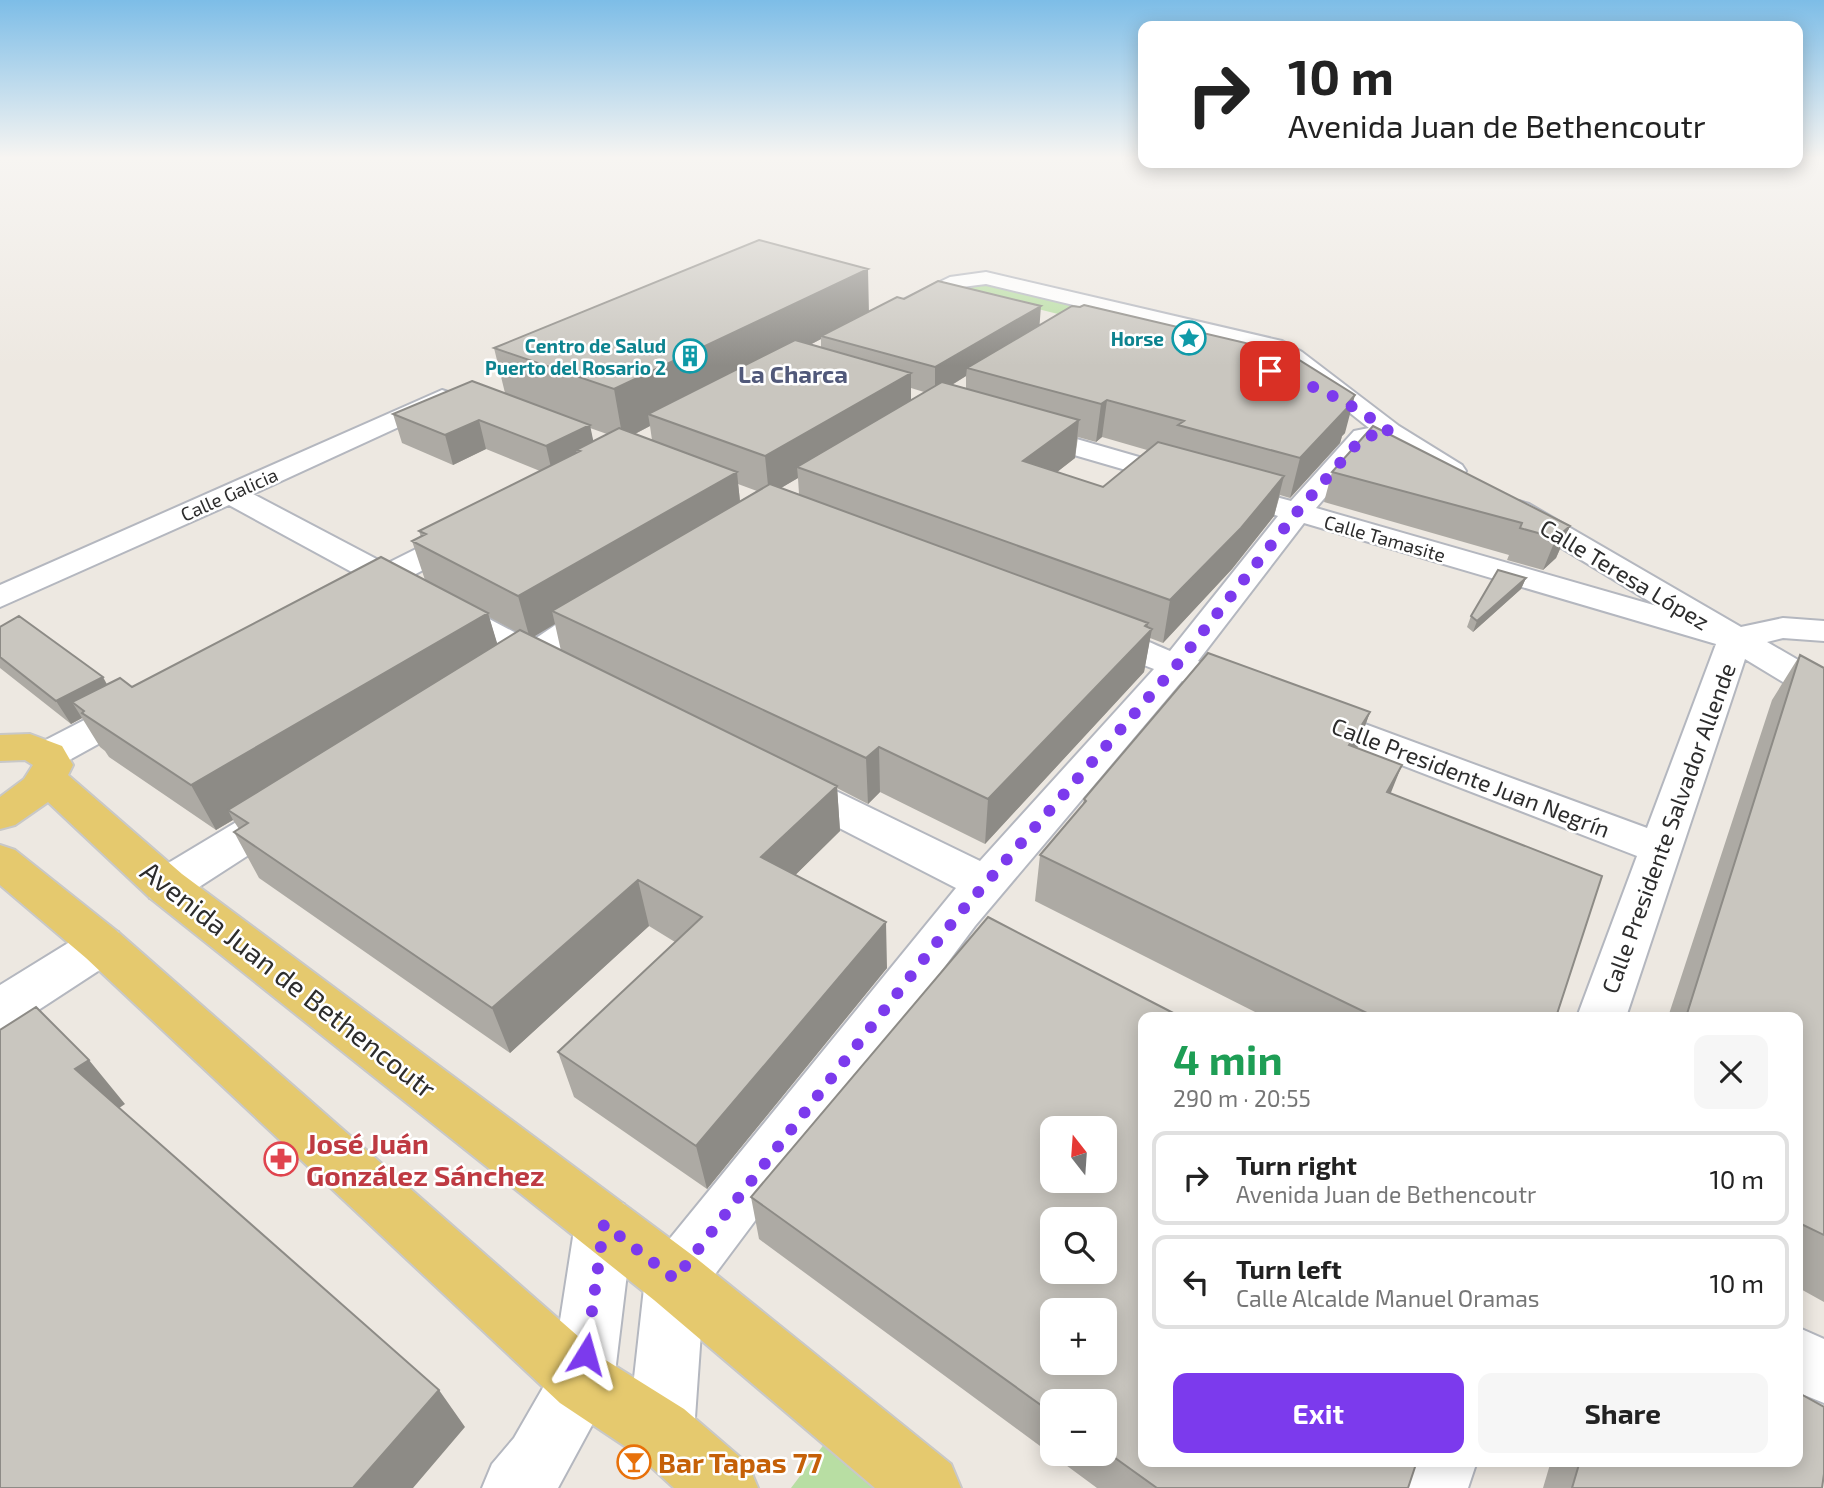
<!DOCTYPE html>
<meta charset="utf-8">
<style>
body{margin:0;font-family:"Exo 2",sans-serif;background:#f6f6f6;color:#222;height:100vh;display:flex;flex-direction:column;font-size:26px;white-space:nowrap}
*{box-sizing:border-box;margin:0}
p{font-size:23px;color:#767676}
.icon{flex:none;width:38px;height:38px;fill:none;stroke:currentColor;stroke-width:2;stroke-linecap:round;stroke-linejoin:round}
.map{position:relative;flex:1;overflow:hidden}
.sheet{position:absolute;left:1138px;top:1012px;width:665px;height:455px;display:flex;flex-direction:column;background:#fff;border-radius:14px;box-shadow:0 4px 18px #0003}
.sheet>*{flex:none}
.banner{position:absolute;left:1138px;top:21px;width:665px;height:147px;border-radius:14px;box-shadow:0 4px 18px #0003;background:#fff;color:#222;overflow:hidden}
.needle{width:46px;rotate:343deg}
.fabs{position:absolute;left:1040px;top:1116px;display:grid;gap:14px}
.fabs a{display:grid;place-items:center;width:77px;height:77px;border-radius:14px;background:#fff;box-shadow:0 4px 18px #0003;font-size:35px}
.pin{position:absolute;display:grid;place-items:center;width:60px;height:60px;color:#fff;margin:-30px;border-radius:14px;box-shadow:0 4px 10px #0006}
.me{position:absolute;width:77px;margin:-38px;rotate:8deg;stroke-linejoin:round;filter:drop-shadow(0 0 5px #0008)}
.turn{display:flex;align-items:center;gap:24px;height:147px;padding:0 35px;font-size:32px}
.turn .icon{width:91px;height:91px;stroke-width:2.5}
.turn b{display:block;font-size:49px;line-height:60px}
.round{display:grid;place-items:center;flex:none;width:74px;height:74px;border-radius:14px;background:#f6f6f6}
.overview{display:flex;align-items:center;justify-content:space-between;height:119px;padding:0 35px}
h1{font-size:42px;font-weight:700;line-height:52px;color:#1e9e55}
.button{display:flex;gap:14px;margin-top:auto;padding:14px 35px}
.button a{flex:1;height:80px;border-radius:14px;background:#7c3aed;color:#fff;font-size:28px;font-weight:700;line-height:80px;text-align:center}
.button a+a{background:#f6f6f6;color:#222}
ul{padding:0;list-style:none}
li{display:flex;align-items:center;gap:21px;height:94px;margin:0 14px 10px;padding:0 21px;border:4px solid #e0e0e0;border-radius:14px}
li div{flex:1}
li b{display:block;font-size:26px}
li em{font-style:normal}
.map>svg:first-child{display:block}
</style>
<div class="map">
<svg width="1824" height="1488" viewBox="0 0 1824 1488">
<rect width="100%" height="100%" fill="#ede8e1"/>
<path fill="#b8dea3" d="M 980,283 L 1074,306 L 1062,315 L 965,291 Z
M 825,1443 L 878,1488 L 791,1488 Z"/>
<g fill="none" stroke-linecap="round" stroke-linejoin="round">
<defs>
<path id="minor" d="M 986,272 L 1282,341 L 1302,352 L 1399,426 L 1462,465 L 1466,471 L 1462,477 L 1452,479 L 1442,477 L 1386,441 L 1372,443 L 1316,508 L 1657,606 L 1509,516 L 1504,510 L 1509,504 L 1519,501 L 1529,504 L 1741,627 L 1783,618 L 1824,621 L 1824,641 L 1783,638 L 1767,642 L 1824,675 L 1824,702 L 1811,699 L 1745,659 L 1626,1017 L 1577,1017 L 1637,856 L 1298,725 L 1292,717 L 1298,709 L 1311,705 L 1324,709 L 1647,828 L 1716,644 L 1304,523 L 1198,661 L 1255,683 L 1260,691 L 1255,699 L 1242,702 L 1182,681 L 975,926 L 704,1289 L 694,1432 L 684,1455 L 661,1465 L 638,1455 L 628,1432 L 645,1279 L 654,1258 L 956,888 L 777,796 L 771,786 L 777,776 L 791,772 L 805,776 L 980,861 L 1154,669 L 1087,643 L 1082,636 L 1087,629 C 1113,622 1145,641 1170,651 L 1278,516 L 1266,512 L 1261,506 L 1266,500 L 1276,497 L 1291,501 L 1354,431 L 1369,428 L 1286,362 L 1266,351 L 986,284 L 962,287 L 913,313 L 897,313 L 894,308 L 897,303 L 950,277 Z
M 442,390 L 451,393 L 455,398 L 451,403 L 253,494 L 386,564 L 452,531 L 463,528 L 474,531 L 478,537 L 474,543 L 410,577 L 531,641 C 555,627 586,598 615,605 L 620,612 L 615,619 L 557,655 L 567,665 L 562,673 L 549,676 L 533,671 C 519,680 510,684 493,680 L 488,672 L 493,664 L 507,656 L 385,590 L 355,603 L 343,600 L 339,593 L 343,586 L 361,577 L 229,505 L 0,607 L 0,585 Z
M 1028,425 L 1191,472 L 1195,478 L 1191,484 L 1181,486 L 1019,439 L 1015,433 L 1019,427 Z
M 138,695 L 151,699 L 157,707 L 151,715 L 62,764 L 48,768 L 34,764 L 29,755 L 34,746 L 125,699 Z
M 283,799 L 298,803 L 304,813 L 298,823 L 182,898 L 166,902 L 150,898 L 144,886 L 150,874 L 268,803 Z
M 102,927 L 118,932 L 125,945 L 118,958 L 17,1024 L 0,1030 L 0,985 L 86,932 Z
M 604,1196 L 624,1204 L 633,1224 L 614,1381 L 604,1403 L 558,1488 L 482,1488 L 492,1464 L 514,1438 L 552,1372 L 575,1224 L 584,1204 Z
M 1797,1327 L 1824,1339 L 1824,1403 L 1797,1392 Z
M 1411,1461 L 1477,1461 L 1468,1488 L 1400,1488 Z"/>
<path id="primary" d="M 30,734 L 62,746 L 73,765 L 68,775 L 182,874 L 696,1258 L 951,1464 L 961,1488 L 875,1488 L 654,1300 L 150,898 L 48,802 L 15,825 L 0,829 L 0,797 L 24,779 L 33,765 L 25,760 L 0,761 L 0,735 Z
M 0,845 L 15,850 L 118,932 L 604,1359 L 684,1409 L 748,1464 L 758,1488 L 674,1488 L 638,1455 L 560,1403 L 86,958 L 0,885 Z"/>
</defs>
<use href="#minor" stroke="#b4b7bf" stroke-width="4"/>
<use href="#primary" stroke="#c8c8c8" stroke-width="4"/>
<use href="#minor" fill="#fff" fill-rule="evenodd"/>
<use href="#primary" fill="#e5c96e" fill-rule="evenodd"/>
</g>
<path fill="#adaaa4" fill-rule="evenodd" d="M 904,299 L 1040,324 L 1345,433 L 1342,436 L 1340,443 L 1290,498 L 1280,495 L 1274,516 L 1232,569 L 1163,643 L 1150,638 L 1144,672 L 985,844 L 880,792 L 868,804 L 837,788 L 840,831 L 795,875 L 887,968 L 707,1189 L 574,1097 L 558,1052 L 675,942 L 649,926 L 510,1053 L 259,878 L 234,832 L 239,829 L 233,820 L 216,830 L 109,757 L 105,751 L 100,747 L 82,718 L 71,724 L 0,668 L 0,627 L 107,685 L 132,687 L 425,580 L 412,541 L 421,537 L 419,531 L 540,471 L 486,449 L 453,465 L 402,443 L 393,414 L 505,393 L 494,348 L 869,311 ZM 821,339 L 821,348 L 810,345 ZM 966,376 L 966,388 L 952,385 ZM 911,388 L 924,392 L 911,400 ZM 650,426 L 652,440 L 635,434 ZM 590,428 L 607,434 L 593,441 ZM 1078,437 L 1096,442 L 1102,437 L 1147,450 L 1103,487 L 1057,472 L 1075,458 ZM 798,478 L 799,494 L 781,488 ZM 738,484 L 757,491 L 740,501 ZM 489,617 L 517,632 L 497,644 ZM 555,624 L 561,651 L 533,637 Z
M 1332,472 L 1570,526 L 1556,558 L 1543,570 L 1507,560 L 1509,555 L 1324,502 Z
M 1526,578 L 1521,589 L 1473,632 L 1467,627 L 1471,616 Z
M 1800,655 L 1824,668 L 1824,1302 L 1797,1287 L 1797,1017 L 1668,1017 L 1772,700 Z
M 1370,712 L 1357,748 L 1556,1017 L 1265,1017 L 1035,901 L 1040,855 L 1083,804 L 1084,799 Z
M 751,1197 L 1408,1488 L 1097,1488 L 759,1239 ZM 1052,1402 L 1104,1402 L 1104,1454 L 1052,1454 Z
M 1551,1461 L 1797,1461 L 1822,1488 L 1543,1488 Z"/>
<path fill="#8d8b86" d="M 868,269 L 869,314 L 821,336 L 821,339 L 663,420 L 648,414 L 650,426 L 623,440 L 614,389 Z
M 1041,306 L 1039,332 L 967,368 L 966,376 L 935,395 L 935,367 Z
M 911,373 L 911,410 L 797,467 L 798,478 L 769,495 L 765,456 Z
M 1355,395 L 1345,433 L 1342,436 L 1340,443 L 1290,498 L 1300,458 Z
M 1107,400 L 1102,437 L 1096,442 L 1101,404 Z
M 479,420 L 486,449 L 453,465 L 445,435 Z
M 1079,420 L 1075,458 L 1020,501 L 1023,461 Z
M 590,425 L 596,454 L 576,450 L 579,463 L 553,476 L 546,446 Z
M 737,472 L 741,512 L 552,611 L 555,624 L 530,639 L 518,596 Z
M 1284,476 L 1274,516 L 1232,569 L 1163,643 L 1170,600 Z
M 1570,526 L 1556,558 L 1543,570 L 1556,538 Z
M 1526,578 L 1521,589 L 1473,632 L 1477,621 Z
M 488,613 L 501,656 L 228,810 L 233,820 L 216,830 L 191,785 Z
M 1148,623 L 1146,635 L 1152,629 L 1144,672 L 985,844 L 988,799 Z
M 103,677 L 116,701 L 84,711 L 72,702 L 82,718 L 71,724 L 56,701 Z
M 1370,712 L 1354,757 L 1349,745 Z
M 879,747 L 880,792 L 868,804 L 866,758 Z
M 1402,765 L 1384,810 L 1387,792 Z
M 837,786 L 840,831 L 767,903 L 761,857 Z
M 638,880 L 649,926 L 510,1053 L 492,1008 Z
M 886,922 L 887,968 L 707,1189 L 696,1146 Z
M 89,1060 L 125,1104 L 112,1113 L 75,1069 Z
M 439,1390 L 465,1427 L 413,1488 L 353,1488 Z"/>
<path fill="#c9c6bf" stroke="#8d8b86" stroke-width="2" fill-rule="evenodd" d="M 759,240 L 868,269 L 614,389 L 494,348 Z
M 938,281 L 1041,306 L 935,367 L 821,336 L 897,297 L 904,299 Z
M 1084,305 L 1288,353 L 1355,395 L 1347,404 L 1350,405 L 1300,458 L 1178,425 L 1184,421 L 1107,400 L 1101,404 L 967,368 L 1072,306 L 1080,307 Z
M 795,340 L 911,373 L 765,456 L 648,414 Z
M 472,381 L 590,425 L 546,446 L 479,420 L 445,435 L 393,414 Z
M 942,382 L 1079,420 L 1023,461 L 1103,487 L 1158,442 L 1284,476 L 1241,528 L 1170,600 L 797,467 Z
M 1373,426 L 1570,526 L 1556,538 L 1520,528 L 1522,523 L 1332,472 Z
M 619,428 L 737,472 L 518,596 L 412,541 L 426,534 L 419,531 L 580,451 L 576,450 Z
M 770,484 L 1148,623 L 1145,626 L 1152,629 L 988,799 L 879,747 L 866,758 L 552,611 Z
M 381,557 L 488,613 L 191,785 L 82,713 L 84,711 L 72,702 L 120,678 L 132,687 Z
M 1498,570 L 1526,578 L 1477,621 L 1471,616 Z
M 19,616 L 103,677 L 56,701 L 0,657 L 0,627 Z
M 520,630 L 837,786 L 761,857 L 886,922 L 696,1146 L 558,1052 L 702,917 L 638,880 L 492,1008 L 234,832 L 248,823 L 228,810 Z
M 1208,653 L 1370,712 L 1349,745 L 1402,765 L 1387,792 L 1602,876 L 1556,1017 L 1375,1017 L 1040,855 L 1086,801 L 1084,799 Z
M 1800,655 L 1824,668 L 1824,1235 L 1797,1222 L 1797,1017 L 1686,1017 Z
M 988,917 L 1181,1017 L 1143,1017 L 1143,1461 L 1417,1461 L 1408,1488 L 1157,1488 L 1104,1450 L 1104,1402 L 1052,1402 L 1052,1413 L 751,1197 ZM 1052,1129 L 1104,1129 L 1104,1181 L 1052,1181 ZM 1052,1220 L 1104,1220 L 1104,1272 L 1052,1272 ZM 1052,1311 L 1104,1311 L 1104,1363 L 1052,1363 Z
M 36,1007 L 89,1060 L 75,1069 L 439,1390 L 353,1488 L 0,1488 L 0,1030 Z
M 1797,1392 L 1824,1407 L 1824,1474 L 1822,1488 L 1572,1488 L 1580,1461 L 1797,1461 Z"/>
<linearGradient id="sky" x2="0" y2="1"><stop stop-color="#7dbde7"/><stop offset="0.43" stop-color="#f7f5f2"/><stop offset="1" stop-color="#f7f5f2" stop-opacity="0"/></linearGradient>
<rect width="1824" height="366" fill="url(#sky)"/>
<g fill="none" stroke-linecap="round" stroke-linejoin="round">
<path stroke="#7c3aed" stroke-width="12" stroke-dasharray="0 21.6" d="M 586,1354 L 604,1224 L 675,1279 L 959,914 L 1176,666 L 1297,512 L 1363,437 L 1390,432 C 1353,404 1315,385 1270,371"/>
</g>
<defs>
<symbol id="sight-ring" viewBox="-11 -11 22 22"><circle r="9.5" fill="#fff" stroke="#0f9aa8" stroke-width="1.5"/><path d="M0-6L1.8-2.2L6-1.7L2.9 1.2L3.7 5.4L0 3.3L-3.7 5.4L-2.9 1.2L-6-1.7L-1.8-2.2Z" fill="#0f9aa8"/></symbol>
<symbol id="building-ring" viewBox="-11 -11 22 22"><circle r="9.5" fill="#fff" stroke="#0f9aa8" stroke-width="1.5"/><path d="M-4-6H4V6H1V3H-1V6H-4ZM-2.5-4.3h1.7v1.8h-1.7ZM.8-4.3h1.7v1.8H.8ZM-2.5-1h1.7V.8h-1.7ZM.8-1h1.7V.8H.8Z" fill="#0f9aa8"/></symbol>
<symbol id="pharmacy-ring" viewBox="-11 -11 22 22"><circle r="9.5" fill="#fff" stroke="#e0444e" stroke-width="1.5"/><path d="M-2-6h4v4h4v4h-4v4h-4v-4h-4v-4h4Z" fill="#e0444e"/></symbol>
<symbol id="bar-ring" viewBox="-11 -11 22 22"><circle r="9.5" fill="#fff" stroke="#e8710a" stroke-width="1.5"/><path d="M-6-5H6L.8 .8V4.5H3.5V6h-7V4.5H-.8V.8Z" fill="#e8710a"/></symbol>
</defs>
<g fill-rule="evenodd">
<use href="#sight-ring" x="1170" y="319" width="38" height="38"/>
<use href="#building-ring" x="671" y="337" width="38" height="38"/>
<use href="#pharmacy-ring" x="262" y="1140" width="38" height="38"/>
<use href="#bar-ring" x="615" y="1443" width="38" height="38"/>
</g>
<g text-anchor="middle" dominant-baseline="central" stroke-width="5" stroke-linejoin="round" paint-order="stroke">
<g font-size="19" font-weight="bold" fill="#0d838f" stroke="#fff" text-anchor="end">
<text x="1164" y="338">Horse</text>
<text x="666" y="345">Centro de Salud<tspan x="666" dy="22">Puerto del Rosario 2</tspan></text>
</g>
<g font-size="19" fill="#2d2d2d" stroke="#fff">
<text transform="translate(229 494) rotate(-24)">Calle Galicia</text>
<text transform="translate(1385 538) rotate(16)">Calle Tamasite</text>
</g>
<g font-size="23" fill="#2d2d2d" stroke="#fff">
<text transform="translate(1625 574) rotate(31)">Calle Teresa López</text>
<text transform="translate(1471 777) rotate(21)">Calle Presidente Juan Negrín</text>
<text transform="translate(1668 828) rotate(-70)">Calle Presidente Salvador Allende</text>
</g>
<g font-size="24" font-weight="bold" fill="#51597a" stroke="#fff">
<text x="793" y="373">La Charca</text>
</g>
<g font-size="28" fill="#2d2d2d" stroke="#fff">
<text transform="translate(289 979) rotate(38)">Avenida Juan de Bethencoutr</text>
</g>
<g font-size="28" font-weight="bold" fill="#be3a42" stroke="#fff" text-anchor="start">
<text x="306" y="1143">José Juán<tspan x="306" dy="32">González Sánchez</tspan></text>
</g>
<g font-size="28" font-weight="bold" fill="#c56008" stroke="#fff" text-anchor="start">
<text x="658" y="1462">Bar Tapas 77</text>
</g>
</g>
</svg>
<div class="fabs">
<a><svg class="needle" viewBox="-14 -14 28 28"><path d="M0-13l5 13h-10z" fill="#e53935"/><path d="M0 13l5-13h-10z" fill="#767676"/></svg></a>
<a><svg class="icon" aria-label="search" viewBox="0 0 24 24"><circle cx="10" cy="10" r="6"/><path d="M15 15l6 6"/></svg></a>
<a>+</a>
<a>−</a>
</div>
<div class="pin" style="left:1270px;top:371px;background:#d93025"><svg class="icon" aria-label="arrive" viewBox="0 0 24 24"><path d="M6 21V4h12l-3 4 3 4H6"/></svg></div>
<svg class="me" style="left:586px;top:1354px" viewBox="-20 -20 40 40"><path d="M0-17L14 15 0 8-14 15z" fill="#7c3aed" stroke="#fff" stroke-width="4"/></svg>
<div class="banner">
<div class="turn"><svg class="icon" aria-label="right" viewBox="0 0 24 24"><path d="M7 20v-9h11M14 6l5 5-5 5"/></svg><div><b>10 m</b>Avenida Juan de Bethencoutr</div></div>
</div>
<section class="sheet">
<div class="overview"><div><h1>4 min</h1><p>290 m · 20:55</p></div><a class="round"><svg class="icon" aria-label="close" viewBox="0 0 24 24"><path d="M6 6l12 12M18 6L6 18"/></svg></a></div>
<ul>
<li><svg class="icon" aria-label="right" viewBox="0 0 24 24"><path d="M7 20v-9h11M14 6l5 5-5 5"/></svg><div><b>Turn right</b><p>Avenida Juan de Bethencoutr</p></div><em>10 m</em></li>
<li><svg class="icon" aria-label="left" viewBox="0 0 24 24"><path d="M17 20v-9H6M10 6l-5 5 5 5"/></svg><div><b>Turn left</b><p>Calle Alcalde Manuel Oramas</p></div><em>10 m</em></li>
</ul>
<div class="button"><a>Exit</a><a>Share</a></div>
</section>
</div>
